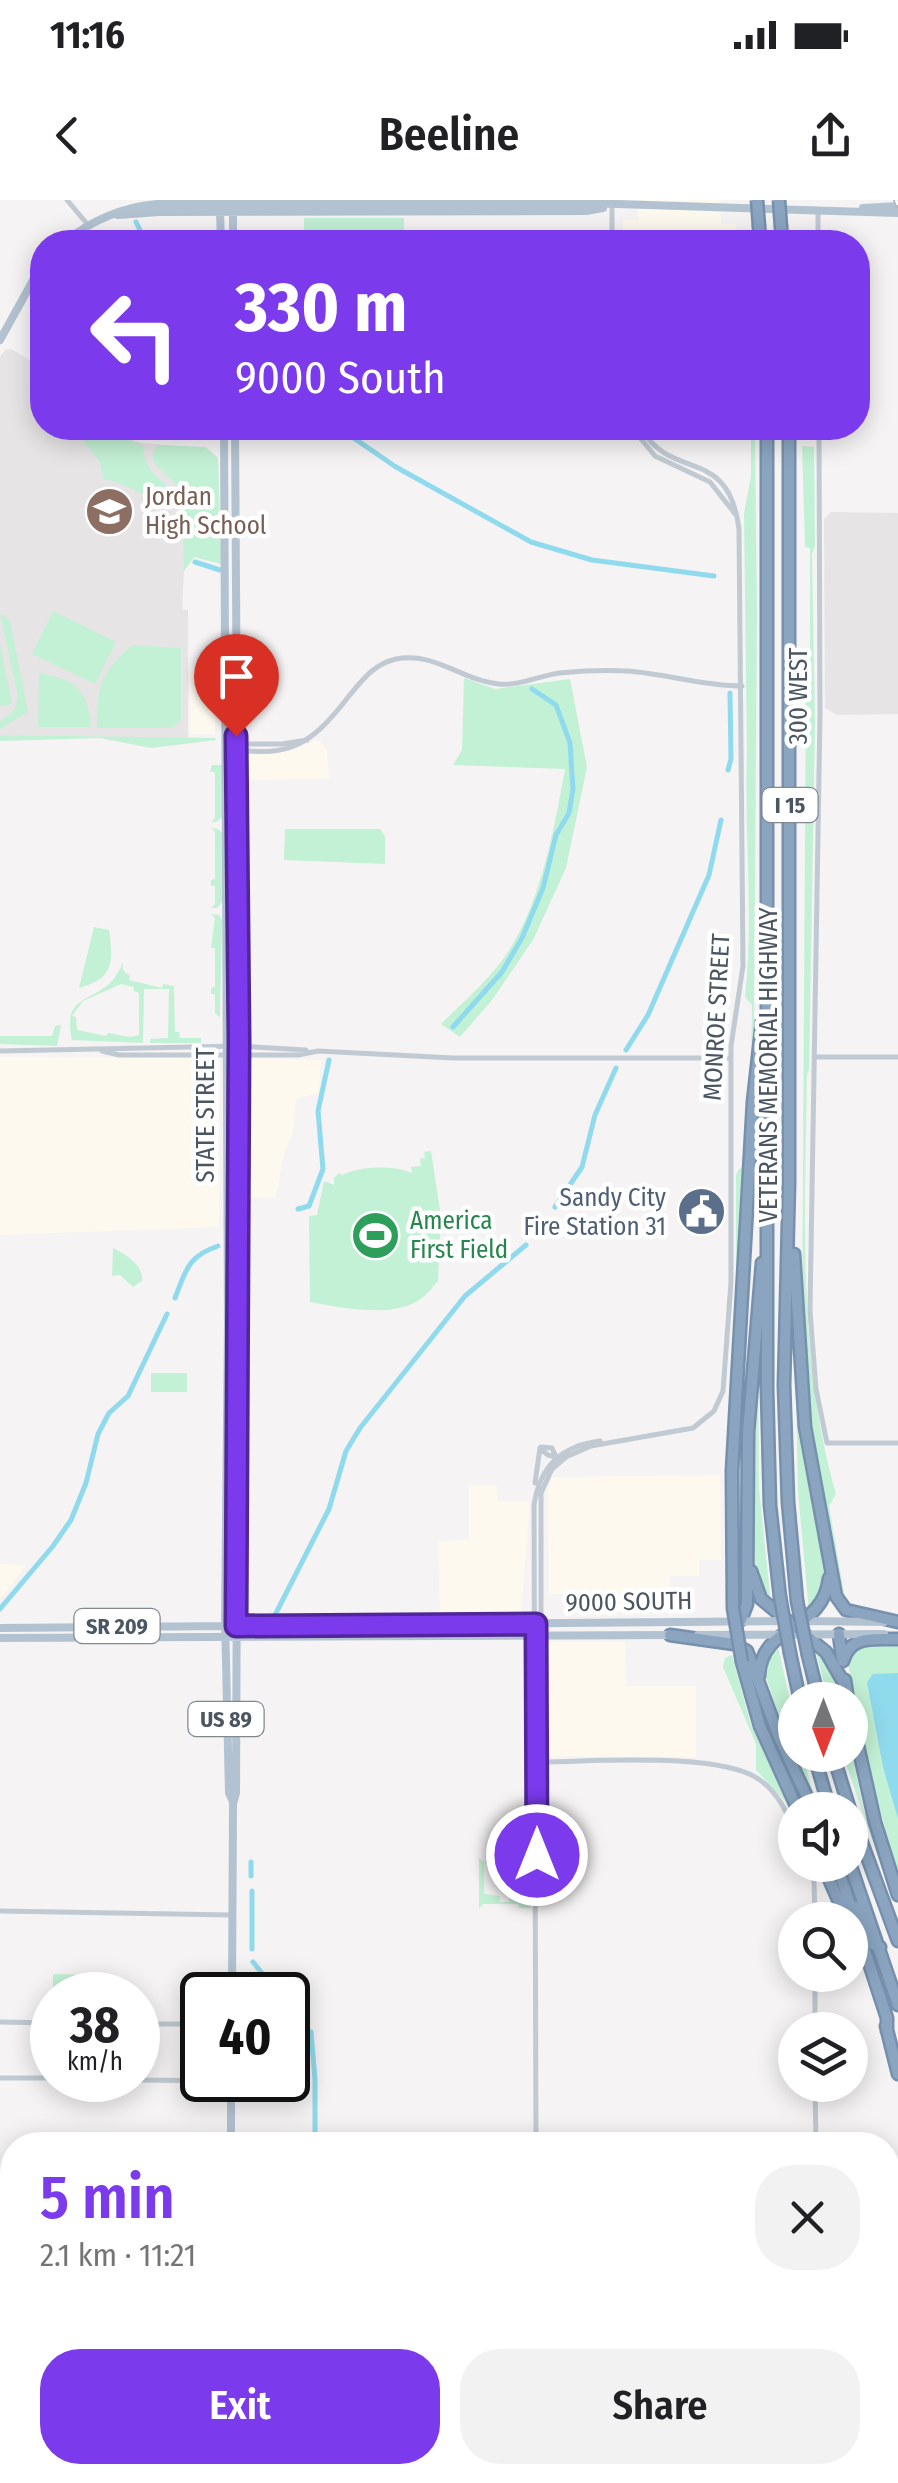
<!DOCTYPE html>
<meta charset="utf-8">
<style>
body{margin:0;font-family:"Fira Sans Condensed",sans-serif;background:#f2f2f2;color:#202124;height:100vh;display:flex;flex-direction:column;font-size:38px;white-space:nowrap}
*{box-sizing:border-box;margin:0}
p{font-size:32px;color:#757577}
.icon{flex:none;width:55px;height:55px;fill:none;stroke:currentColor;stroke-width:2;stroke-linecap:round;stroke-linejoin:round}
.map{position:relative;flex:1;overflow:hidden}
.drawer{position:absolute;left:0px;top:1932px;width:900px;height:352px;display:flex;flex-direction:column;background:#fff;border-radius:40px 40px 0 0;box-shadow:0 5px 25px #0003}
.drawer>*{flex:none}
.top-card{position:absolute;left:30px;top:30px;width:840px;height:210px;border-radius:40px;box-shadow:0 5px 25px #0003;background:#7c3aed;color:#fff;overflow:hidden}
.needle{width:65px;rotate:180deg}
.buttons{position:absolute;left:778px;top:1482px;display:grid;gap:20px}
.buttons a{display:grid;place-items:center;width:90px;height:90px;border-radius:50%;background:#fff;box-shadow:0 5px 25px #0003;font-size:50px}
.speed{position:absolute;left:30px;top:1772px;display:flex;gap:20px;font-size:50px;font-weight:700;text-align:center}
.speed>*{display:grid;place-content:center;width:130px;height:130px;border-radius:50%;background:#fff;box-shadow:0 5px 25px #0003;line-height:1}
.speed small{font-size:25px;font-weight:400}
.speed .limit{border:5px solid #111;border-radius:15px;background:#fff;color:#111}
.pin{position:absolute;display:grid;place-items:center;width:85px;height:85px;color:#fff;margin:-102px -42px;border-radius:50% 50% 50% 0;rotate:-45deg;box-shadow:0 0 10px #0007}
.pin .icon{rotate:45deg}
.me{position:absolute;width:110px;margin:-55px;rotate:0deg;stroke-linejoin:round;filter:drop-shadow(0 0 8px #0008)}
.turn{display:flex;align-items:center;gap:35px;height:210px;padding:0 40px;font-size:45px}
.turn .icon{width:130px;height:130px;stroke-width:2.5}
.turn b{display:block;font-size:70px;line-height:85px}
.round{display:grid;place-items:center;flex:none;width:105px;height:105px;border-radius:40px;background:#f2f2f2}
.overview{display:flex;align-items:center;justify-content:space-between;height:170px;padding:0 40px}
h1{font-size:60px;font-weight:600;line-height:75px;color:#7c3aed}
.button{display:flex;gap:20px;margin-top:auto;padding:20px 40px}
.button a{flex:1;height:115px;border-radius:40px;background:#7c3aed;color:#fff;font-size:40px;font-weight:600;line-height:115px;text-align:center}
.button a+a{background:#f2f2f2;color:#202124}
.status{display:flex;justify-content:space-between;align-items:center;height:70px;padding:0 50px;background:#fff;direction:ltr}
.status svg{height:28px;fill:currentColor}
header{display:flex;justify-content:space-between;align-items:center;height:130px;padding:0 40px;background:#fff;font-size:45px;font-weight:600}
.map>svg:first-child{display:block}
</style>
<div class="status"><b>11:16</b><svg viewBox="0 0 49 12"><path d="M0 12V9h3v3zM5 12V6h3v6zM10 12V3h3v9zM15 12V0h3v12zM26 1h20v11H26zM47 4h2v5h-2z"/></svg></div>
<header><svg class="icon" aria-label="back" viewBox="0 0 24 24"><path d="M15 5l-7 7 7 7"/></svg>Beeline<svg class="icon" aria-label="share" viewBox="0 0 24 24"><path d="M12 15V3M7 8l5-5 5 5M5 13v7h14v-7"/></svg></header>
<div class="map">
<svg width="898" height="2283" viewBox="0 0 898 2283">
<rect width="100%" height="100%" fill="#f5f3f3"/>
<path fill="#fdf9ef" d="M 638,0 L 720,0 L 721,24 L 736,24 L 736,42 L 623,42 L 623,20 L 638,20 Z
M 190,467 L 215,467 L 215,534 L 190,534 Z
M 316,540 L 322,543 L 327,551 L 329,579 L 240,580 L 242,554 L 290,551 Z
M 0,857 L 220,858 L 219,1027 L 0,1035 Z
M 249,858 L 321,860 L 319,893 L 296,899 L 293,932 L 283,957 L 276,998 L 243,997 Z
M 720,1275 L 721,1360 L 699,1360 L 699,1376 L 670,1376 L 671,1411 L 573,1412 L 572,1394 L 549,1394 L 548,1287 L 552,1277 Z
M 497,1285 L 497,1301 L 530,1301 L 521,1416 L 440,1419 L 438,1341 L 469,1340 L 469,1286 Z
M 0,1364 L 26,1365 L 0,1400 Z
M 551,1442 L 625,1442 L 626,1486 L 696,1486 L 696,1557 L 547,1556 L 544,1549 L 544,1449 Z"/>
<path fill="#e6e4e5" d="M 11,149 L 42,167 L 42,228 L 104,228 L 140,243 L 207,248 L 218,258 L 221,364 L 194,357 L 184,371 L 182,409 L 188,410 L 188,538 L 0,535 L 0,157 L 5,150 Z
M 831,312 L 898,313 L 898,514 L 837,515 L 825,508 L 824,319 Z"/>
<path fill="#c3f1d5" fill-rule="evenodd" d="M 304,18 L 404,18 L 404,42 L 304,42 Z
M 80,228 L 100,228 L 143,246 C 145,280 171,278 175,303 L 171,300 C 143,299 123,281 103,279 L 100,262 L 79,236 Z
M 751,228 L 755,228 L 757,415 L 754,829 L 751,868 L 752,805 L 745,797 C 754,718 744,633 747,553 L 744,314 L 751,276 Z
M 158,245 L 205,247 L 218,258 L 221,364 L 194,357 L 184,371 L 182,290 L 155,264 L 152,254 Z
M 802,246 L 814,247 L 815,346 L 812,354 L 815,523 L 809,870 L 807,874 C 805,1015 797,1157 836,1294 L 829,1306 L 846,1405 L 842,1403 L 811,1234 L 802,1144 L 806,462 L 809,462 L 810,455 L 810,348 L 805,347 Z
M 53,411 L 116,442 L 95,484 L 32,454 Z
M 0,414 L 10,420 L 28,512 L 0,529 L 0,522 L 15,509 L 18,496 Z
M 0,444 L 12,504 L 0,506 Z
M 132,445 L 181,448 L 181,520 L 172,528 L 97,528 C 99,482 97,478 132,445 Z
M 39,473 C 75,479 88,489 91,527 L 38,527 Z
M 464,478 L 495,489 L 570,479 L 587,567 L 566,668 L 533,740 L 492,800 L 460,837 L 441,824 C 463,802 489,780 506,755 C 541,703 554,630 565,569 L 453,565 L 462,550 Z
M 0,535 L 215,538 L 216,540 L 151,548 L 100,538 L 0,541 Z
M 212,565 L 222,565 L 222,617 L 216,622 L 211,622 L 215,618 L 215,573 L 210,571 Z
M 211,628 L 218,629 L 222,633 L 222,702 L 217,708 L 211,708 L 215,704 L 215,686 L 211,686 L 211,680 L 215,679 L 215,632 Z
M 285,629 L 380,629 L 385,636 L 385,664 L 284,660 Z
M 211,714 L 219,715 L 222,720 L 220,817 L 215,814 L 215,794 L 211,794 L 211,788 L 215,787 L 215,748 L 211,748 L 215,718 Z
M 94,727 L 109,730 C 113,762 115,778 79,788 Z
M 123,762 L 123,770 L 130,776 L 129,780 L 162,788 L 163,784 L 174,786 L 175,832 L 179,832 L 180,838 L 201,838 L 201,843 L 150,843 L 150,839 L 168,838 L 169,789 L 144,789 L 143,843 L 72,840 C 60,785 106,809 123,762 ZM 121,784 L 134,787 L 134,791 L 139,793 L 139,835 L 130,837 L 108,833 L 106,836 L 77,830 L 76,817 L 72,816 L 83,801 Z
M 61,825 L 57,846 L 0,844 L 0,836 L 52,836 L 55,826 Z
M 431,951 L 441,1017 L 438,1081 C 434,1085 429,1093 422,1098 C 395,1119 342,1108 310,1102 L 309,1016 L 317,1015 L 324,981 L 334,985 L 334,978 L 339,973 L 342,975 C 361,966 392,965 412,973 L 411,967 L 421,966 L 420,959 L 425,958 L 424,952 Z
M 745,965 L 737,1074 L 736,1074 L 736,976 L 738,970 Z
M 113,1048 C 126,1054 144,1066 142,1081 L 133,1087 L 120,1075 L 112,1076 Z
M 758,1171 L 759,1289 L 771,1404 L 763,1396 L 755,1375 L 752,1269 Z
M 151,1173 L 187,1173 L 187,1192 L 151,1192 Z
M 796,1190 L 825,1378 L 824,1388 L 809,1411 L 798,1292 Z
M 740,1210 L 742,1399 L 739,1413 L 737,1332 Z
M 777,1442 L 795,1523 L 795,1555 L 803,1555 L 813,1593 L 785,1535 L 765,1474 L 764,1463 Z
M 898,1443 L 898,1673 L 870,1574 L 848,1463 L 848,1455 L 857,1446 Z
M 815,1447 L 837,1477 L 841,1500 L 828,1500 Z
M 732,1455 L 750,1522 L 786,1602 L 756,1570 L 756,1544 L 723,1467 L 725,1458 Z
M 850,1545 L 863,1607 L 883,1671 L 843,1555 L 850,1555 Z
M 479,1657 L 483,1662 L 518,1663 L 519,1658 L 532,1658 L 531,1708 L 519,1708 L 518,1704 L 483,1704 L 479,1709 ZM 484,1663 L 492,1663 L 492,1671 L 500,1671 L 501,1665 L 509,1665 L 509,1678 L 516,1679 L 516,1689 L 509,1689 L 509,1702 L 500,1702 L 500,1696 L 484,1694 Z
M 53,1774 L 96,1775 L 95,1795 L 53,1795 Z
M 888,2070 L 898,2070 L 898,2244 L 888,2244 Z"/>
<path fill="#90daee" d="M 898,1473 L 898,1619 L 883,1567 L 867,1482 L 873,1474 Z"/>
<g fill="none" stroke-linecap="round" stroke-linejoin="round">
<path stroke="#90daee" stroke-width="5" d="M 136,22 L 146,42
M 339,228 L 396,267 L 531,342 L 592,360 L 714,376
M 195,362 L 220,370
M 728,570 L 731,559 L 730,493
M 453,827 L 502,772 L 522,738 L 543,688 L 556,635 L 569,613 L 573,589 L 570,543 L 556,505 L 532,489
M 626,850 L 648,815 L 709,675 L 721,620
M 555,1007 L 582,967 L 595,915 L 616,868
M 298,1009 L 309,1006 L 323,969 L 318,911 L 329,860
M 175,1098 C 186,1070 188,1056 218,1046
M 0,1409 L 53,1346 L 71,1320 L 86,1283 L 98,1234 L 109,1213 L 128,1196 L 167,1114
M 274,1417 L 329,1309 L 346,1251 L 360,1228 L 465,1096 L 526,1045
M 251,1662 L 251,1676
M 252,1749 L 252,1691
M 253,1762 L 280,1795
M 288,1807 L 299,1818
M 311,1832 L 315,1879 L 315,1945
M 284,2273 L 285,2272"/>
<defs>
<path id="highway" d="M 759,26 L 760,42
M 781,27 L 782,42
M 767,228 L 767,1188 L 770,1305 L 780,1397
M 789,228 L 789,983 L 784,1185 L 788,1302 L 797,1401
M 794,1054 L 805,1227 L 836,1396 L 846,1410 L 898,1422
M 751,1371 L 761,1399 L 826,1452 L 845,1485
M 733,1408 L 732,1271 L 753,902 L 762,821
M 741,1420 L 747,1404 L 748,1232 L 762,1063
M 839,1434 L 842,1458
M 670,1435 L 734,1444 L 747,1451 L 779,1537 L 813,1610
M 790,1453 L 800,1500
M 808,1455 L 819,1500
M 843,1461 C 851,1434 874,1440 898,1439
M 742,1462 L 760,1526 L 798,1610
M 759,1476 C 761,1423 823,1432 829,1378
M 845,1480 L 848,1500
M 850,1510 L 875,1622 L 898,1695
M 814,1555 L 830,1610
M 833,1555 L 850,1610
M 850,1610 L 898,1741
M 850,1664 L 898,1805
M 823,1665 L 847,1720
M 837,1665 L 887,1818 L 887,1831
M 857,1707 L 872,1744 L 880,1747
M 886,1826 L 898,1874"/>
</defs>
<use href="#highway" stroke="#7690ad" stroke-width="15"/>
<path stroke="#c1cad2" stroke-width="5" d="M 67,0 L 88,25
M 612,42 L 612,0
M 818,42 L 818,12
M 632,228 L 655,256 L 710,282 L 736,315
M 819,228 L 820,515 L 810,1111 L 816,1189 L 827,1243 L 898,1243
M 238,544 L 282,544 L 307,540
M 226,548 C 290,559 311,545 349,496 C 363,479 374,464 396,459 C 434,451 463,481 499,484 C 519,486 539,476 559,473 C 580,471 607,470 628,471 C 667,474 703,486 742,486
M 0,851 L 239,846 L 306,850
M 102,851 L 119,855 L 298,855 L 318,851 L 453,858 L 731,858
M 814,857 L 898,857
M 541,1247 L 552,1248 L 556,1257
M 540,1248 L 548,1255 L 556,1257
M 535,1283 L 540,1248
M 537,1423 L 541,1414 L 541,1293 L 552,1269 L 566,1257 L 591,1246 L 693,1228 L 714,1211 L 723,1191 L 731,1082 L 731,846 L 743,766 L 739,329 C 728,244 672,283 641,228
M 537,1562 C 590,1562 720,1551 760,1580 C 778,1593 786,1611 795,1631
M 810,1665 L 814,1681 L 815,1720
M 0,1711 L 232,1715
M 815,1775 L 815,1830
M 0,1822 L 52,1823
M 138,1824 L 202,1824
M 0,1878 L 52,1878
M 138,1880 L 231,1881
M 815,1885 L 816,1945
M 536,1945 L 534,1305 C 540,1266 561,1246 600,1241
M 541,2272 L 541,2283
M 229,2280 L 389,2283
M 679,2283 L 796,2280 L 796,2272"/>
<path stroke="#b3c2d1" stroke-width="8" d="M 863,8 L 898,6
M 220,12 L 221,42
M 118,15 L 159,12 L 586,11 L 603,8
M 64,42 C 91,21 122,7 157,4 L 586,3 L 898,13
M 233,42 L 233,9
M 0,140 L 42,64
M 224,228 L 228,1125 L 225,1418 L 229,1593 L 233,1602
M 803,1421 L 884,1422
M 0,1428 L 789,1421
M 698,1435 L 884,1434
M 0,1438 L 674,1435
M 232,1795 L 233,1604 L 236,1593 L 239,855 L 235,228
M 231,1945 L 231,1880
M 229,2283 L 229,2272"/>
<use href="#highway" stroke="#8ba5c1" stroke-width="10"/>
<defs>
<path id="rail" d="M 896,0 L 898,5"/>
</defs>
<use href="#rail" stroke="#b5b8bd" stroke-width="6"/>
<use href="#rail" stroke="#fff" stroke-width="2.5" stroke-dasharray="8" stroke-linecap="butt"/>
<defs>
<path id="highway-bridge" d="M 757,0 L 759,26
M 779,0 L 781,27
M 780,1397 L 790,1453
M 797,1401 L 808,1455
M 733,1408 L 742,1462"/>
</defs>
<use href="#highway-bridge" stroke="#7690ad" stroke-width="15" stroke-linecap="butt"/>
<use href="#highway-bridge" stroke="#8ba5c1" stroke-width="10"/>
</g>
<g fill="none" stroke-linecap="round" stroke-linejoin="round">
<defs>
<path id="route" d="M 236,536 L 239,840 L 236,1426 L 536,1424 L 537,1655"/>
</defs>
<use href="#route" stroke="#51269a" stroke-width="25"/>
<use href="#route" stroke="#7c3aed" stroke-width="18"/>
</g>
<defs>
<symbol id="school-disc" viewBox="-11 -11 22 22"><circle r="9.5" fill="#8d6e63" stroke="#fff"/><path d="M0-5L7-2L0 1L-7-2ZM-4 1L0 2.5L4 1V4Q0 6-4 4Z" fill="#fff"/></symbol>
<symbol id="civic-disc" viewBox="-11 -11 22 22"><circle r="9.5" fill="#5c6f8a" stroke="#fff"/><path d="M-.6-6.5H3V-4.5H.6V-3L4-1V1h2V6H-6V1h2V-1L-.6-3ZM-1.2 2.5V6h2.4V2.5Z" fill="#fff"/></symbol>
<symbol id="stadium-disc" viewBox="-11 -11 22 22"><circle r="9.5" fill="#2e9e5b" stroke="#fff"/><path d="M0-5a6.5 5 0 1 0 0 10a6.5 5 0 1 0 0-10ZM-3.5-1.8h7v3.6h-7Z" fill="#fff"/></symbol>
</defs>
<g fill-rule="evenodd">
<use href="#school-disc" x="82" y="284" width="55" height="55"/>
<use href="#civic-disc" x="674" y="984" width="55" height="55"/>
<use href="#stadium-disc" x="348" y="1008" width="55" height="55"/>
</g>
<g text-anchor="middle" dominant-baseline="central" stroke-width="9" stroke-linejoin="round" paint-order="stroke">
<g fill="#fff" stroke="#808990" stroke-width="2.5">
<rect x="762.5" y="588" width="55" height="34" rx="8"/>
<rect x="74.5" y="1409" width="85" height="34" rx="8"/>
<rect x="188.5" y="1502" width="75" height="34" rx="8"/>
</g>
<g font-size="22" font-weight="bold" fill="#4a5661">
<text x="790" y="605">I 15</text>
<text x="117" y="1426">SR 209</text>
<text x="226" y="1519">US 89</text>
</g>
<g font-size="25" fill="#785e54" stroke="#fff" text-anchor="start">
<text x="145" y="297">Jordan<tspan x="145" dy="29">High School</tspan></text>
</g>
<g font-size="25" fill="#4a5661" stroke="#fff">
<text transform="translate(799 496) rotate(-90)">300 WEST</text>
<text transform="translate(717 817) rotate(-87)">MONROE STREET</text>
<text transform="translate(769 865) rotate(-90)">VETERANS MEMORIAL HIGHWAY</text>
<text transform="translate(206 915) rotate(-90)">STATE STREET</text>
<text transform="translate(629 1402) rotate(-1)">9000 SOUTH</text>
</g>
<g font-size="25" fill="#4e5e75" stroke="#fff" text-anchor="end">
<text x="666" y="998">Sandy City<tspan x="666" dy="29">Fire Station 31</tspan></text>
</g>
<g font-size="25" fill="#27864d" stroke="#fff" text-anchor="start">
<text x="410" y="1021">America<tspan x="410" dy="29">First Field</tspan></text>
</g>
</g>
</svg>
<div class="buttons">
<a><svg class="needle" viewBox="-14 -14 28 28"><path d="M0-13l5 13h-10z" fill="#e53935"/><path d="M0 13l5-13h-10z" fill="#757577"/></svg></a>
<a><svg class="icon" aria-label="sound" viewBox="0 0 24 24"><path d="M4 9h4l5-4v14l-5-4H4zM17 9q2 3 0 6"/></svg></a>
<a><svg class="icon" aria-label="search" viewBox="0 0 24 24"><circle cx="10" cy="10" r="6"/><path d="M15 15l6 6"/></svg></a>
<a><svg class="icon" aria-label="layers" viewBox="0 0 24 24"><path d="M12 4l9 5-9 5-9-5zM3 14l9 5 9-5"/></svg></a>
</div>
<div class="speed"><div>38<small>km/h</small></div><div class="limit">40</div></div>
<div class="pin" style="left:236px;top:536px;background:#d93025"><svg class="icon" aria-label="arrive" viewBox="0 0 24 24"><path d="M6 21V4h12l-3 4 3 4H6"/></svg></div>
<svg class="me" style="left:537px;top:1655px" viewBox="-20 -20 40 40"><circle r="17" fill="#7c3aed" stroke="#fff" stroke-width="3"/><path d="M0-11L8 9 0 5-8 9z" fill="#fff"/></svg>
<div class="top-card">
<div class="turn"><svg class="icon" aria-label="left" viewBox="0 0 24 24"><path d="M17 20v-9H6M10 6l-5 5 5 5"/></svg><div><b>330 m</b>9000 South</div></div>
</div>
<section class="drawer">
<div class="overview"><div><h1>5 min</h1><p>2.1 km · 11:21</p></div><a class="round"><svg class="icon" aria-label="close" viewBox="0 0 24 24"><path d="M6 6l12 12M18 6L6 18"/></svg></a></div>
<div class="button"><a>Exit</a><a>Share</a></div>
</section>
</div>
